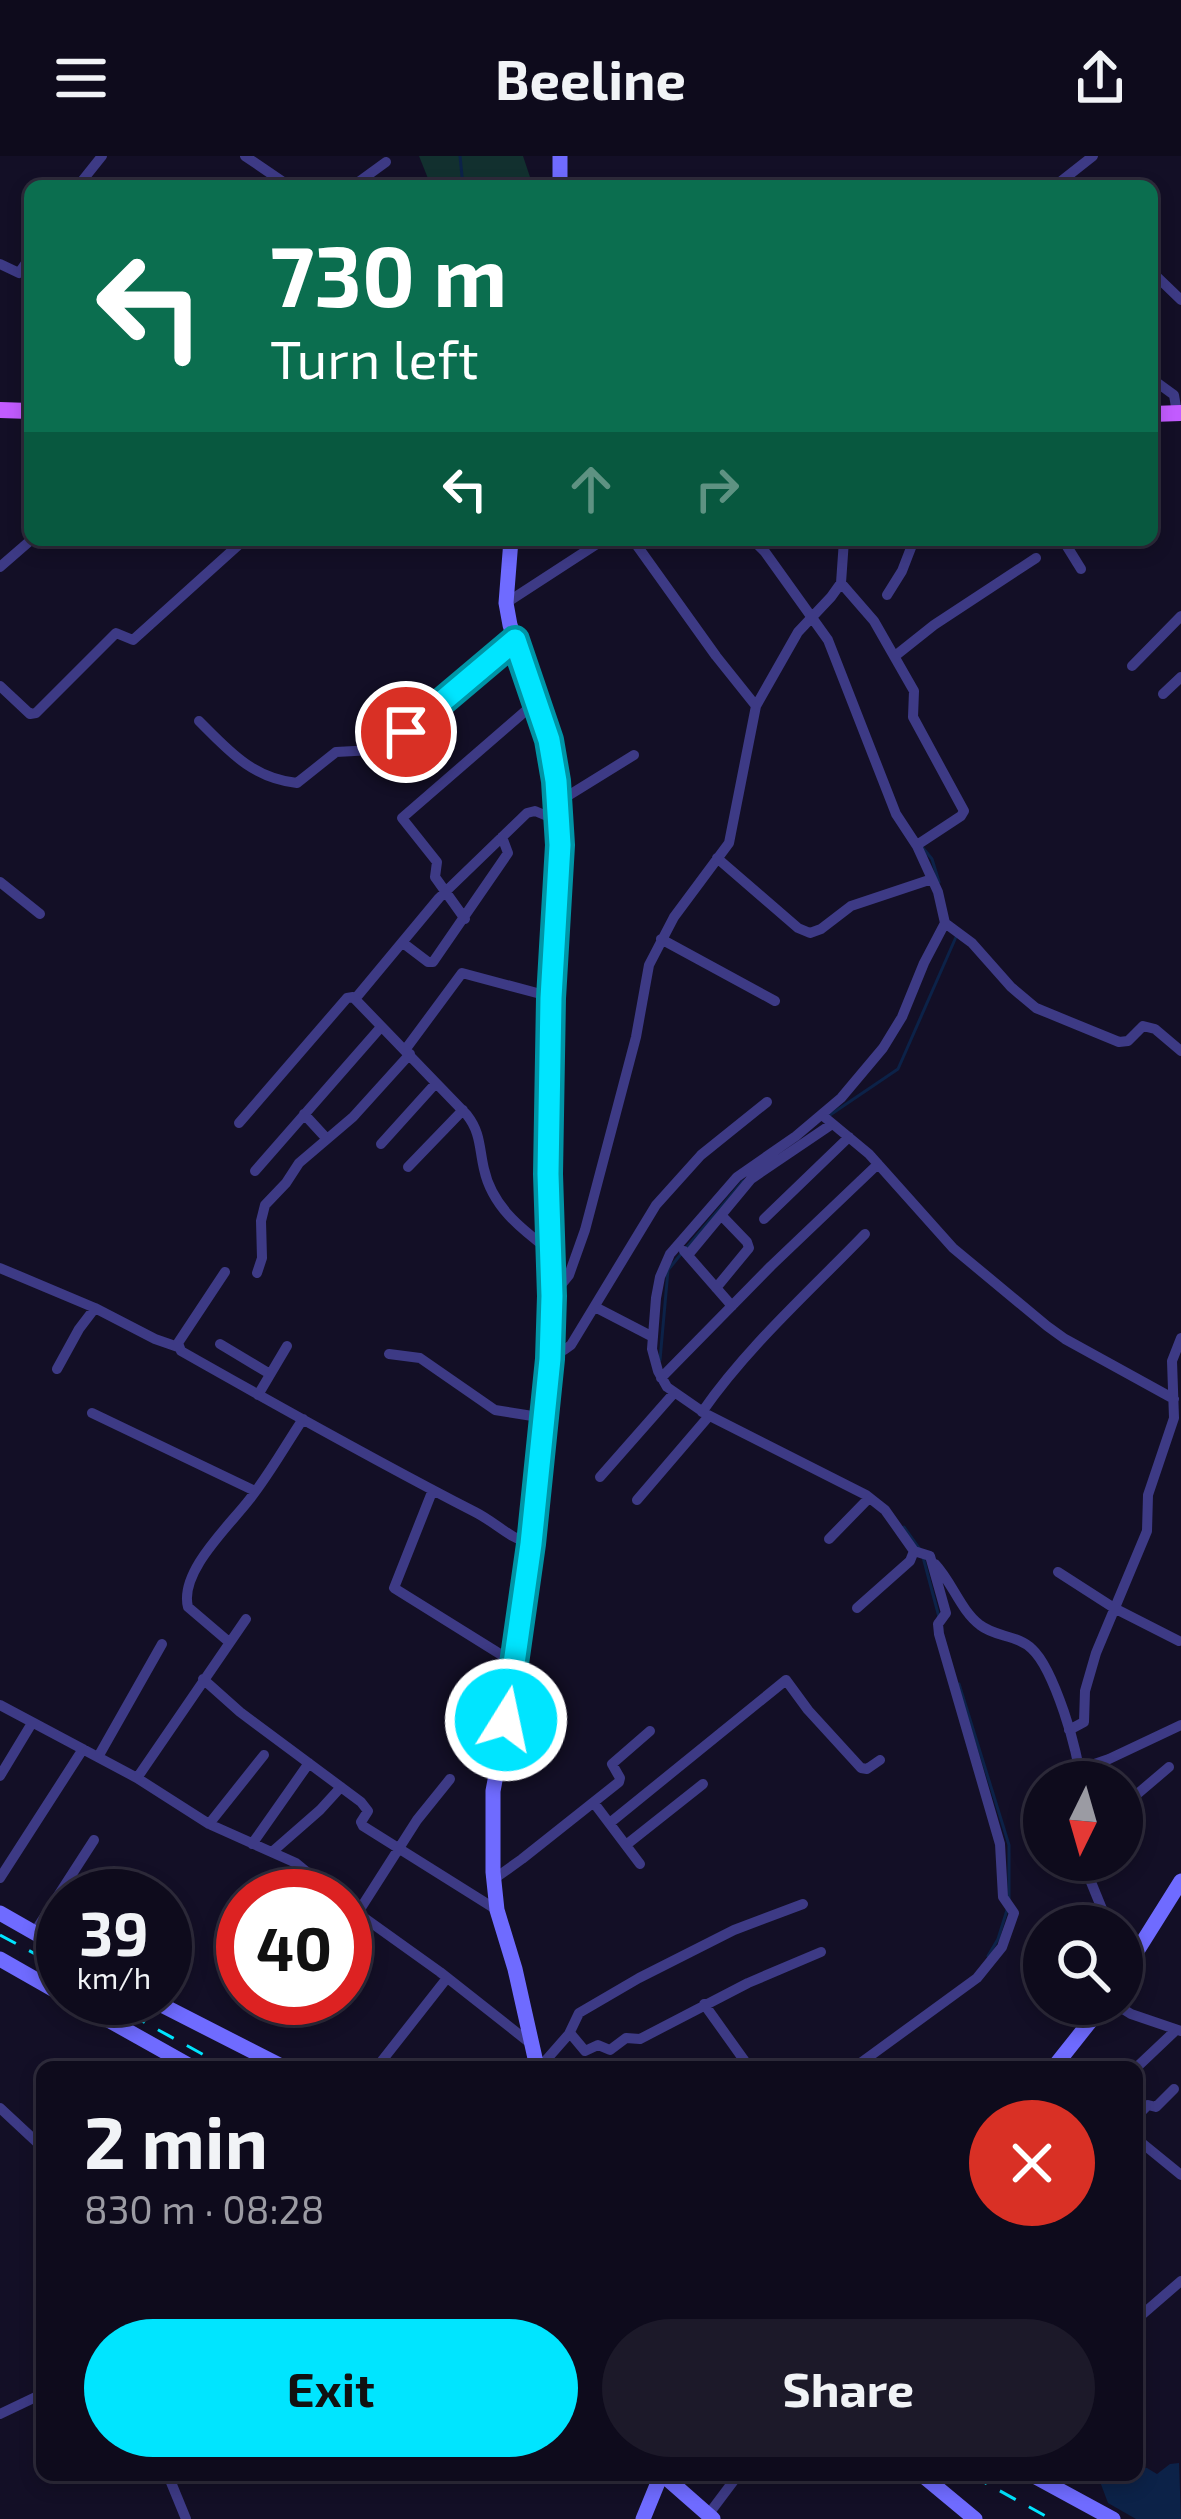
<!DOCTYPE html>
<meta charset="utf-8">
<style>
body{margin:0;font-family:"Exo 2",sans-serif;background:#1c1929;color:#f1f3f6;height:100vh;display:flex;flex-direction:column;font-size:45px;white-space:nowrap}
*{box-sizing:border-box;margin:0}
p{font-size:39px;color:#9b9ba3}
.icon{flex:none;width:66px;height:66px;fill:none;stroke:currentColor;stroke-width:2;stroke-linecap:round;stroke-linejoin:round}
.map{position:relative;flex:1;overflow:hidden}
.sheet{position:absolute;left:36px;top:1905px;width:1107px;height:420px;display:flex;flex-direction:column;background:#0e0b1c;border-radius:18px;box-shadow:0 6px 18px #0003,0 0 0 3px #2e2b3b}
.sheet>*{flex:none}
.banner{position:absolute;left:24px;top:24px;width:1134px;height:366px;border-radius:18px;box-shadow:0 6px 18px #0003,0 0 0 3px #2e2b3b;background:#0b6e4f;color:#fff;overflow:hidden}
.needle{width:78px;rotate:185deg}
.fabs{position:absolute;left:1023px;top:1605px;display:grid;gap:24px}
.fabs a{display:grid;place-items:center;width:120px;height:120px;border-radius:50%;background:#0e0b1c;box-shadow:0 6px 18px #0003,0 0 0 3px #2e2b3b;font-size:60px}
.speed{position:absolute;left:36px;top:1713px;display:flex;gap:24px;font-size:60px;font-weight:700;text-align:center}
.speed>*{display:grid;place-content:center;width:156px;height:156px;border-radius:50%;background:#0e0b1c;box-shadow:0 6px 18px #0003,0 0 0 3px #2e2b3b;line-height:1}
.speed small{font-size:30px;font-weight:400}
.speed .limit{border:18px solid #d22;background:#fff;color:#111}
.pin{position:absolute;display:grid;place-items:center;width:102px;height:102px;color:#fff;margin:-51px;border:6px solid #fff;border-radius:50%;box-shadow:0 3px 12px #0007}
.me{position:absolute;width:132px;margin:-66px;rotate:10deg;stroke-linejoin:round;filter:drop-shadow(0 0 9px #0008)}
.turn{display:flex;align-items:center;gap:42px;height:252px;padding:0 48px;font-size:54px}
.turn .icon{width:156px;height:156px;stroke-width:2.5}
.turn b{display:block;font-size:84px;line-height:102px}
.lanes{display:flex;align-items:center;height:114px;padding:0 48px;background:#0003;justify-content:center;gap:60px;direction:ltr}
.lanes .off{opacity:.35}
.round{display:grid;place-items:center;flex:none;width:126px;height:126px;border-radius:63px;background:#1c1929}
.overview{display:flex;align-items:center;justify-content:space-between;height:204px;padding:0 48px}
h1{font-size:72px;font-weight:700;line-height:90px}
.button{display:flex;gap:24px;margin-top:auto;padding:24px 48px}
.button a{flex:1;height:138px;border-radius:72px;background:#00e5ff;color:#111;font-size:48px;font-weight:700;line-height:138px;text-align:center}
.button a+a{background:#1c1929;color:#f1f3f6}
header{display:flex;justify-content:space-between;align-items:center;height:156px;padding:0 48px;background:#0e0b1c;font-size:54px;font-weight:700}
.map>svg:first-child{display:block}
</style>
<header><svg class="icon" aria-label="menu" viewBox="0 0 24 24"><path d="M4 6h16M4 12h16M4 18h16"/></svg>Beeline<svg class="icon" aria-label="share" viewBox="0 0 24 24"><path d="M12 15V3M7 8l5-5 5 5M5 13v7h14v-7"/></svg></header>
<div class="map">
<svg width="1181" height="2363" viewBox="0 0 1181 2363">
<rect width="100%" height="100%" fill="#130f26"/>
<path fill="#12302f" d="M 419,0 L 523,0 L 533,30 L 431,30 Z"/>
<path fill="#0c2248" d="M 1179,2307 L 1181,2363 L 1136,2363 L 1108,2347 L 1099,2323 L 1109,2325 L 1118,2319 L 1137,2319 L 1137,2312 L 1147,2312 L 1157,2318 L 1170,2308 Z"/>
<g fill="none" stroke-linecap="round" stroke-linejoin="round">
<path stroke="#0c2248" stroke-width="3" d="M 460,0 L 463,30
M 923,692 L 932,703 L 939,726
M 827,961 L 898,913 L 956,781
M 687,1091 L 743,1025
M 660,1204 L 668,1114 L 681,1098
M 904,1371 L 919,1392
M 923,1401 L 939,1461
M 959,1528 L 1009,1689 L 1009,1745
M 988,1800 L 998,1783 L 1007,1754"/>
<path stroke="#3d3a85" stroke-width="10" d="M 245,0 L 289,30
M 78,30 L 102,0
M 353,30 L 386,6
M 1055,30 L 1093,0
M 0,108 L 19,117 L 30,101
M 1152,116 L 1181,144
M 1152,223 L 1174,239 L 1177,257
M 633,384 L 716,500 L 756,550
M 753,384 L 765,396 L 828,484 L 896,658 L 917,690 L 938,736 L 945,767 L 924,807 L 902,861 L 883,892 L 841,942 L 796,980 L 737,1021 L 670,1098 L 660,1121 L 656,1142 L 652,1193 L 658,1215 L 667,1231 L 706,1258 L 866,1339 L 885,1354 L 914,1395 L 930,1400 L 946,1457 L 938,1468 L 939,1478 L 1000,1688 L 1003,1741 L 1014,1757 L 1002,1791 L 977,1822 L 855,1911
M 1063,384 L 1081,413
M 0,411 L 31,384
M 841,427 L 874,465 L 914,535 L 913,561 L 964,655 L 961,660 L 917,689
M 887,439 L 902,415 L 914,384
M 506,447 L 603,384
M 895,500 L 934,469 L 1036,402
M 1132,510 L 1181,460
M 0,530 L 30,558 L 36,557 L 116,477 L 133,484 L 244,384
M 1163,538 L 1181,521
M 199,565 C 229,595 252,622 297,627 L 336,596 L 373,594 L 393,586 L 515,484
M 558,646 L 634,599
M 717,702 L 798,772 L 810,777 L 821,773 L 851,750 L 932,723
M 0,726 L 40,758
M 465,763 L 435,721 L 437,706 L 402,662 L 537,545
M 945,767 L 972,787 L 1011,831 L 1036,852 L 1119,886 L 1128,885 L 1143,870 L 1155,873 L 1181,895
M 661,783 L 775,845
M 403,787 L 428,806 L 433,806 L 508,697 L 502,681
M 355,843 L 439,742 L 527,657 L 535,655 L 559,665
M 405,894 L 462,817 L 552,841
M 304,958 L 327,983
M 822,959 L 869,998 L 953,1092 L 1047,1170 L 1065,1183 L 1174,1243
M 239,967 L 347,842 L 353,841 L 467,959 C 481,977 479,992 484,1013 C 492,1050 520,1072 549,1094
M 381,988 L 436,927
M 408,1011 L 463,954
M 255,1015 L 381,871
M 764,1063 L 849,981
M 684,1095 L 732,1150
M 688,1099 L 751,1023 L 832,968
M 0,1112 L 95,1152 L 155,1183 L 178,1191
M 225,1116 L 178,1187 L 181,1195 C 278,1250 376,1305 475,1356 C 495,1366 509,1382 531,1388
M 257,1117 L 262,1102 L 261,1065 L 265,1049 L 286,1027 L 299,1007 L 353,961 L 410,898
M 716,1132 L 749,1092 L 747,1086 L 721,1059
M 552,1140 L 569,1119 L 585,1074 L 636,881 L 649,809 L 674,761 L 729,687 L 756,550 L 798,476 L 831,441 L 841,427 L 844,384
M 595,1151 L 653,1181
M 220,1188 L 270,1218
M 550,1194 L 564,1194 L 571,1189 L 656,1049 L 701,999 L 767,946
M 389,1198 L 420,1202 L 495,1254 L 545,1262
M 57,1213 L 79,1173 L 95,1152
M 661,1222 L 771,1110 L 878,1008
M 258,1239 L 287,1190
M 702,1256 C 748,1190 810,1135 865,1078
M 92,1257 L 255,1335
M 600,1321 L 674,1237
M 432,1336 L 394,1432 L 516,1508
M 637,1344 L 709,1260
M 829,1383 L 869,1342
M 935,1408 C 952,1426 961,1455 980,1469 C 995,1481 1018,1479 1032,1493 C 1053,1512 1080,1597 1080,1626
M 1058,1416 L 1114,1452 L 1179,1485
M 857,1452 L 910,1405 L 914,1395
M 229,1486 L 188,1451 C 179,1416 229,1370 249,1344 C 269,1319 285,1290 303,1263
M 203,1523 L 240,1556 L 361,1646 L 368,1655 L 361,1666 L 363,1670 L 497,1754
M 0,1549 L 137,1622 L 209,1668 L 296,1707 L 336,1740
M 1069,1574 L 1084,1566 L 1085,1535 L 1096,1497 L 1147,1375 L 1148,1339 L 1174,1262 L 1172,1205 L 1181,1182
M 98,1601 L 162,1488
M 1080,1613 L 1109,1603 L 1181,1569
M 0,1620 L 32,1567
M 137,1622 L 246,1463
M 594,1647 L 640,1708
M 1122,1651 L 1169,1611
M 611,1666 L 786,1524 L 808,1554 L 861,1612 L 867,1613 L 880,1604
M 209,1668 L 264,1599
M 252,1688 L 309,1607
M 626,1689 L 703,1628
M 272,1696 L 320,1654 L 341,1631
M 1082,1704 L 1102,1753 L 1112,1770
M 0,1722 L 83,1593
M 494,1723 L 522,1703 L 619,1626 L 620,1622 L 612,1608 L 650,1575
M 345,1748 L 440,1816 L 530,1887
M 357,1758 L 417,1664 L 450,1623
M 34,1777 L 94,1684
M 704,1848 L 744,1904
M 1115,1848 L 1131,1858 L 1181,1875
M 570,1877 L 585,1895 L 598,1889 L 610,1894 L 626,1882 L 640,1883 L 748,1827 L 821,1796
M 377,1911 L 447,1822
M 540,1911 L 569,1878 L 579,1857 L 639,1822 L 734,1774 L 803,1748
M 1137,1911 L 1176,1874
M 0,1952 L 42,1991
M 1137,1960 L 1148,1949 L 1156,1951 L 1174,1933
M 1137,1983 L 1181,2019
M 1137,2163 L 1181,2125
M 0,2258 L 42,2238
M 168,2319 L 186,2363
M 708,2359 L 738,2319"/>
<path stroke="#6f6bff" stroke-width="15" d="M 560,30 L 560,0
M 511,384 L 506,447 L 510,469 L 549,584 L 556,625 L 560,689 L 552,841 L 548,1019 L 552,1140 L 550,1203 L 542,1298 L 516,1512 L 493,1635 L 493,1716 L 497,1754 L 515,1813 L 537,1911
M 0,1757 L 63,1793
M 0,1803 L 63,1839
M 1122,1819 L 1181,1725
M 69,1842 L 192,1911
M 148,1842 L 283,1911
M 1054,1911 L 1104,1848
M 663,2319 L 713,2363
M 922,2319 L 975,2363
M 1032,2319 L 1113,2363
M 643,2363 L 661,2319"/>
<path stroke="#c25bff" stroke-width="16" d="M 0,254 L 30,255
M 1152,258 L 1181,257"/>
<path stroke="#00e5ff" stroke-width="3" stroke-dasharray="18 15" stroke-linecap="butt" d="M 0,1779 L 63,1813
M 100,1842 L 226,1911
M 971,2319 L 1051,2363"/>
</g>
<g fill="none" stroke-linecap="round" stroke-linejoin="round">
<defs>
<path id="route" d="M 406,576 L 515,484 L 549,584 L 556,625 L 560,689 L 551,842 L 548,1018 L 552,1140 L 550,1203 L 531,1388 L 506,1564"/>
</defs>
<use href="#route" stroke="#0095a6" stroke-width="30"/>
<use href="#route" stroke="#00e5ff" stroke-width="21"/>
</g>
</svg>
<div class="fabs">
<a><svg class="needle" viewBox="-14 -14 28 28"><path d="M0-13l5 13h-10z" fill="#e53935"/><path d="M0 13l5-13h-10z" fill="#9b9ba3"/></svg></a>
<a><svg class="icon" aria-label="search" viewBox="0 0 24 24"><circle cx="10" cy="10" r="6"/><path d="M15 15l6 6"/></svg></a>
</div>
<div class="speed"><div>39<small>km/h</small></div><div class="limit">40</div></div>
<div class="pin" style="left:406px;top:576px;background:#d93025"><svg class="icon" aria-label="arrive" viewBox="0 0 24 24"><path d="M6 21V4h12l-3 4 3 4H6"/></svg></div>
<svg class="me" style="left:506px;top:1564px" viewBox="-20 -20 40 40"><circle r="17" fill="#00e5ff" stroke="#fff" stroke-width="3"/><path d="M0-11L8 9 0 5-8 9z" fill="#fff"/></svg>
<div class="banner">
<div class="turn"><svg class="icon" aria-label="left" viewBox="0 0 24 24"><path d="M17 20v-9H6M10 6l-5 5 5 5"/></svg><div><b>730 m</b>Turn left</div></div>
<div class="lanes"><svg class="icon" aria-label="left" viewBox="0 0 24 24"><path d="M17 20v-9H6M10 6l-5 5 5 5"/></svg><svg class="icon off" aria-label="ahead" viewBox="0 0 24 24"><path d="M12 20V5M6 11l6-6 6 6"/></svg><svg class="icon off" aria-label="right" viewBox="0 0 24 24"><path d="M7 20v-9h11M14 6l5 5-5 5"/></svg></div>
</div>
<section class="sheet">
<div class="overview"><div><h1>2 min</h1><p>830 m · 08:28</p></div><a class="round" style="background:#d93025;color:#fff"><svg class="icon" aria-label="close" viewBox="0 0 24 24"><path d="M6 6l12 12M18 6L6 18"/></svg></a></div>
<div class="button"><a>Exit</a><a>Share</a></div>
</section>
</div>
